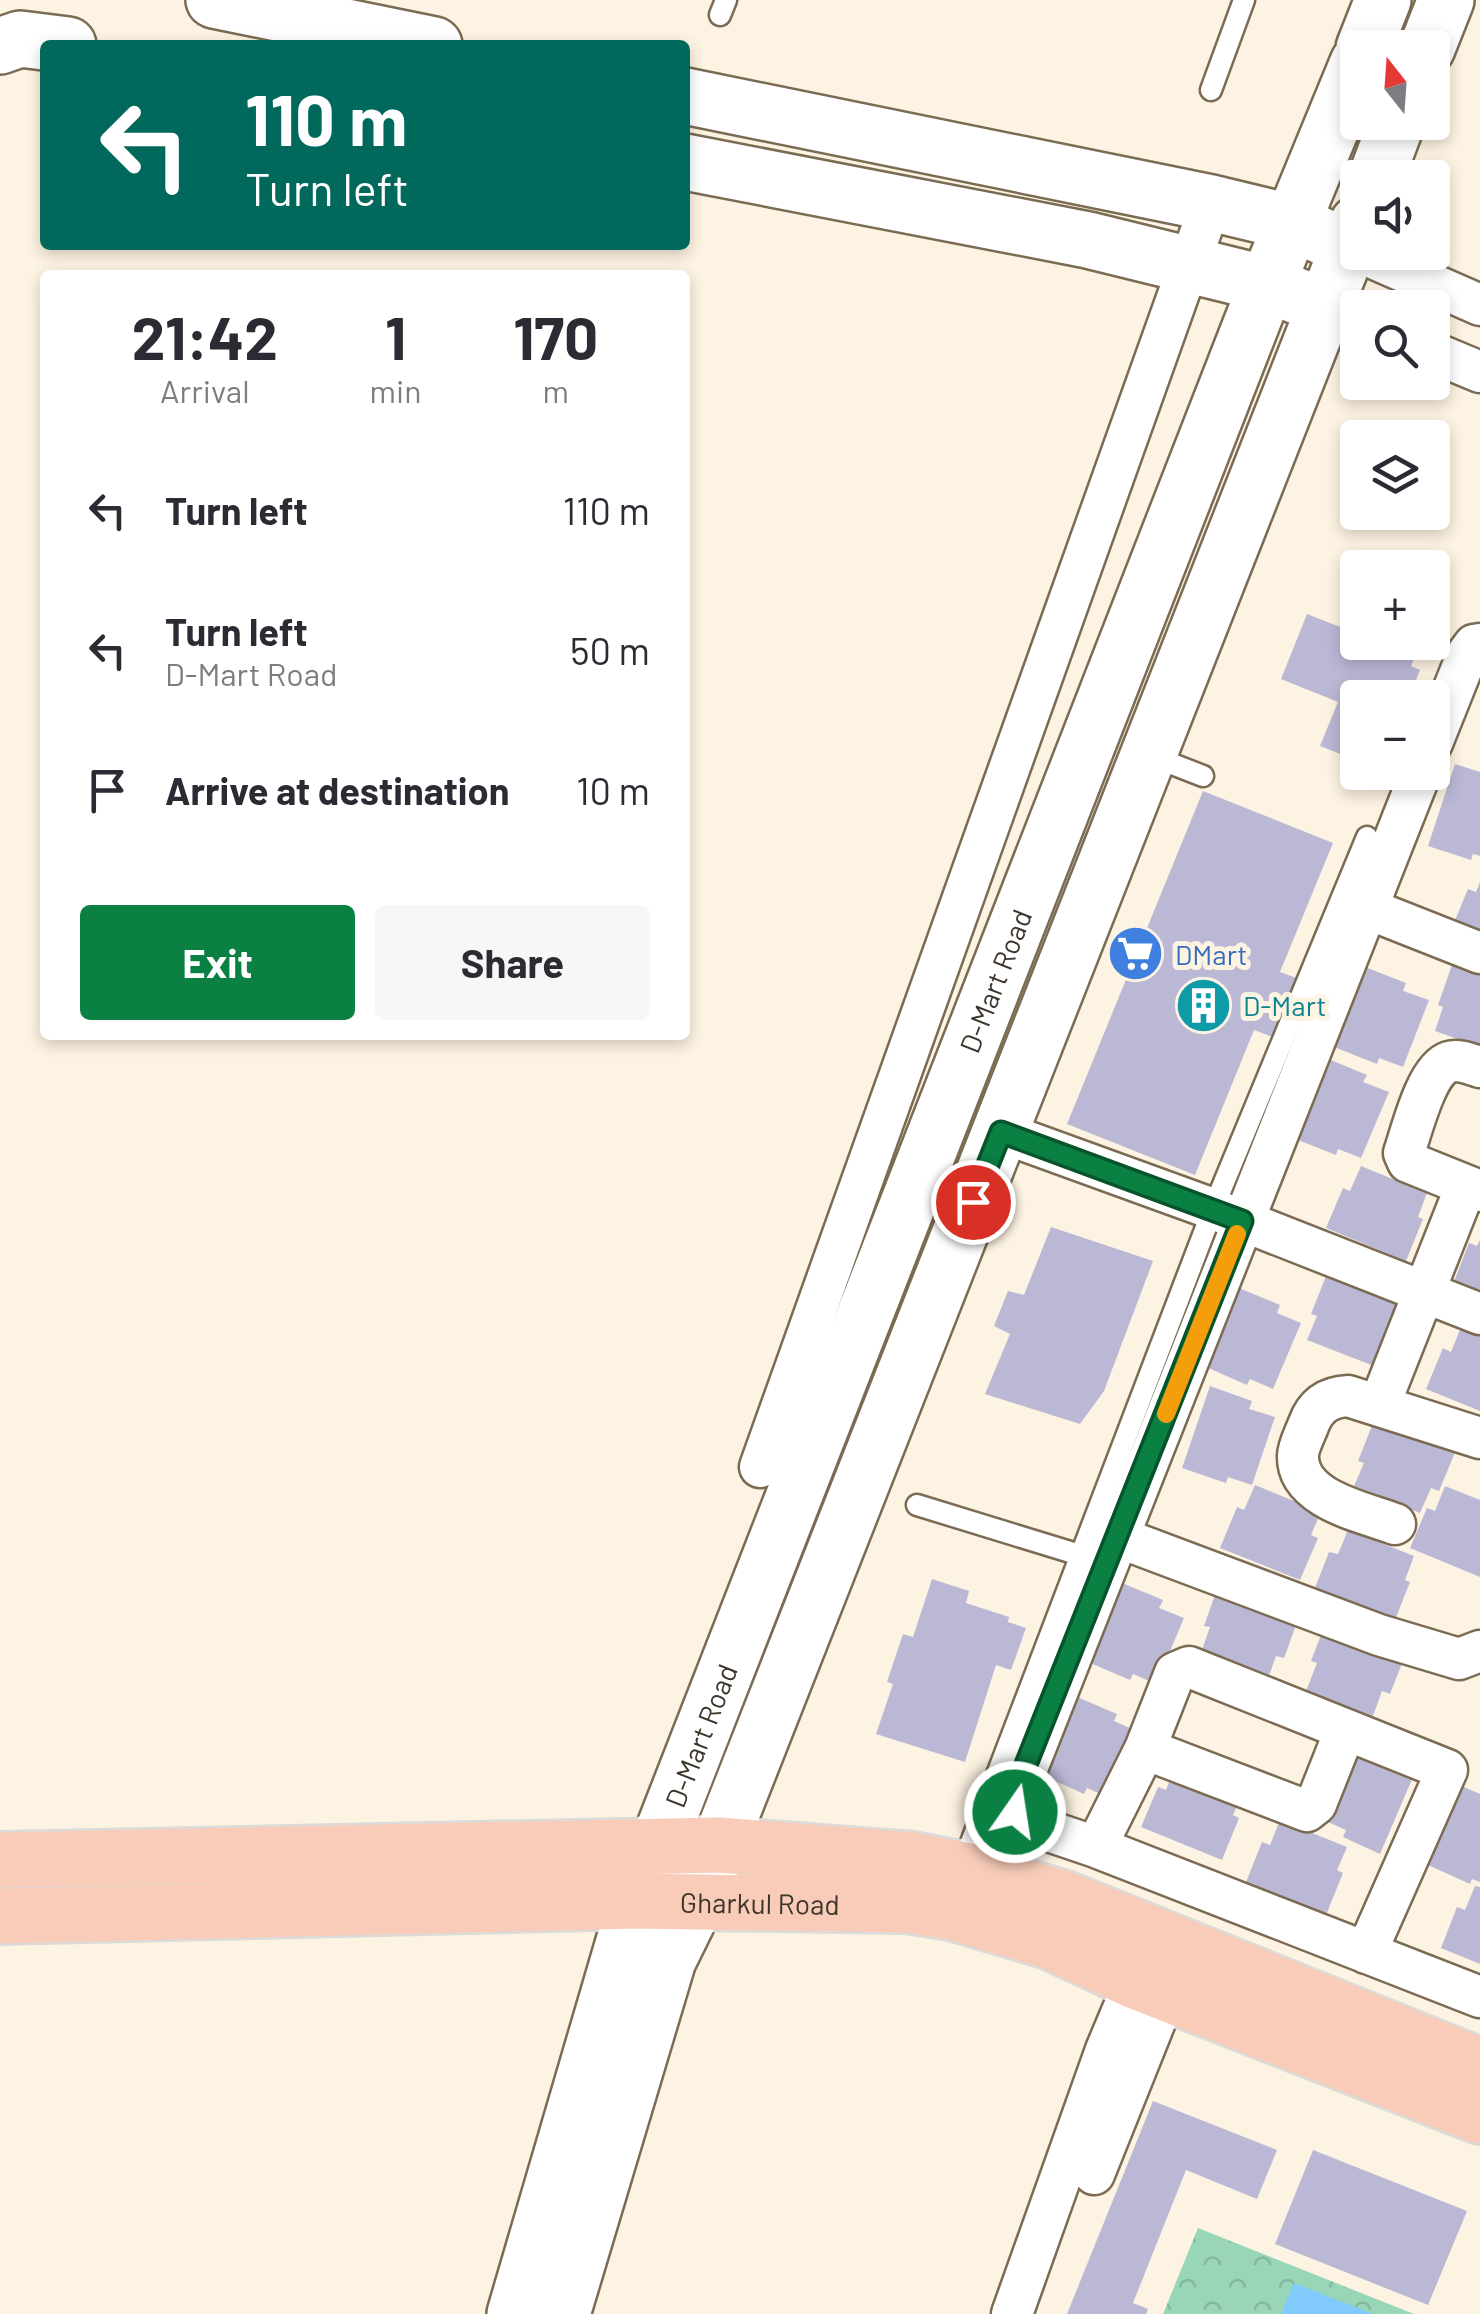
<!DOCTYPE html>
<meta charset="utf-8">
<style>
body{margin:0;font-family:Barlow,sans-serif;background:#f7f7f7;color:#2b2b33;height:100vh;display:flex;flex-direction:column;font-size:38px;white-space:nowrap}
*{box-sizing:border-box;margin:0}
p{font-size:32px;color:#7c7c81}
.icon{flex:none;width:55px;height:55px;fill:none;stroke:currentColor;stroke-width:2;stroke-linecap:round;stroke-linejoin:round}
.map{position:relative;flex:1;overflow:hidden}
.details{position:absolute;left:40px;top:270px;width:650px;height:770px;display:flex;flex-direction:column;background:#fff;border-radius:10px;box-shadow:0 5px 15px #0003}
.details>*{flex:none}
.hud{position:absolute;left:40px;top:40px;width:650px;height:210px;border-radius:10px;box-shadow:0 5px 15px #0003;background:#00695c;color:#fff;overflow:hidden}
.needle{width:65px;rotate:343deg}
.fabs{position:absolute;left:1340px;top:30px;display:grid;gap:20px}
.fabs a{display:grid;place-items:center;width:110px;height:110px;border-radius:10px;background:#fff;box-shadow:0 5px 15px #0003;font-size:50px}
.pin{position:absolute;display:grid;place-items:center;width:85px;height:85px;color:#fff;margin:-42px;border:5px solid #fff;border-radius:50%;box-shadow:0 2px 10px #0007}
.me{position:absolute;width:110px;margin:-55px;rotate:13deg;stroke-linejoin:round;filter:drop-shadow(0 0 8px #0008)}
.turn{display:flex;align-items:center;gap:35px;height:210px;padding:0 40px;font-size:45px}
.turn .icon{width:130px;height:130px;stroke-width:2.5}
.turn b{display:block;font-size:70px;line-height:85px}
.eta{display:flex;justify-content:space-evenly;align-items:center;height:170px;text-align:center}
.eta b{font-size:60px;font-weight:700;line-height:70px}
.primary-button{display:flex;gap:20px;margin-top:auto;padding:20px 40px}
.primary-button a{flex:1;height:115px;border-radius:10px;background:#0b8043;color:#fff;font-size:40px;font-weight:700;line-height:115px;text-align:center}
.primary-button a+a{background:#f7f7f7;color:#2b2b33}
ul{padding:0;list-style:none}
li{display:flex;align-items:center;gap:30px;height:140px;padding:0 40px}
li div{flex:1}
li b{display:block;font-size:38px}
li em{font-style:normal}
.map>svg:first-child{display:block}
</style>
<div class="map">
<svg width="1480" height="2314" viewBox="0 0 1480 2314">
<defs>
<pattern id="park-crowns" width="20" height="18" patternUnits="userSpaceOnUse" patternTransform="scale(2.5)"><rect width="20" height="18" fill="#99d5b7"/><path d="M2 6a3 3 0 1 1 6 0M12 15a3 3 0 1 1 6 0" fill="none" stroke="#85b79e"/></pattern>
</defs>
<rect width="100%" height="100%" fill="#fdf3e2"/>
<path fill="url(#park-crowns)" d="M 1198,2228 L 1414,2314 L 1163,2314 Z"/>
<path fill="#81cafc" d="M 1294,2283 L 1373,2314 L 1281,2314 Z"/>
<path fill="#bbb8d6" d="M 1307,614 L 1358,634 L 1358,642 L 1421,642 L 1411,666 L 1420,670 L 1409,698 L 1358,698 L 1358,761 L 1320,746 L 1338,702 L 1281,679 Z
M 1455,764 L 1480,772 L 1480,856 L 1473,854 L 1471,860 L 1428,846 Z
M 1203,791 L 1333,843 L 1280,972 L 1302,980 L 1278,1039 L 1254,1030 L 1195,1175 L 1067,1124 Z
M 1480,882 L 1480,941 L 1451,930 L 1468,889 L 1476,892 Z
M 1453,962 L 1480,971 L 1480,1047 L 1435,1031 L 1443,1007 L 1438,1005 Z
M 1365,967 L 1406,983 L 1403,991 L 1429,1000 L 1403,1067 L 1379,1058 L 1377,1064 L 1334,1047 Z
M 1326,1058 L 1367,1075 L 1363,1082 L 1389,1092 L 1361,1158 L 1338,1149 L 1336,1155 L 1293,1138 Z
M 1361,1166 L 1427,1193 L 1418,1217 L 1423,1219 L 1406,1261 L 1326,1228 L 1343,1188 L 1350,1191 Z
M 1051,1227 L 1153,1261 L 1104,1391 L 1080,1424 L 985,1394 L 1010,1334 L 994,1326 L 1008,1291 L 1024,1295 Z
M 1480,1240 L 1480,1295 L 1453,1284 L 1469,1243 L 1477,1246 Z
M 1328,1271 L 1408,1304 L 1374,1366 L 1307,1340 L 1317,1316 L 1311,1314 Z
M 1239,1288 L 1280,1305 L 1277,1313 L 1301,1323 L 1273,1389 L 1250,1379 L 1247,1385 L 1206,1367 Z
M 1461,1327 L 1480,1334 L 1480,1411 L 1426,1389 L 1443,1348 L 1451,1352 Z
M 1210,1386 L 1252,1401 L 1249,1409 L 1275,1417 L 1252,1485 L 1228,1477 L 1226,1483 L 1182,1468 Z
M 1375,1418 L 1456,1450 L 1439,1491 L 1431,1488 L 1420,1513 L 1354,1486 L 1364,1463 L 1358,1461 Z
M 1255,1485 L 1321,1512 L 1311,1535 L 1318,1538 L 1300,1580 L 1220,1548 L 1237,1507 L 1244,1510 Z
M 1445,1486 L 1480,1500 L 1480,1577 L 1410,1548 L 1427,1508 L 1435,1511 Z
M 1348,1530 L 1414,1556 L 1405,1580 L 1410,1582 L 1393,1625 L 1313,1593 L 1329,1552 L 1338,1554 Z
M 932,1579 L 969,1591 L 966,1603 L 1009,1617 L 1008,1622 L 1026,1628 L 1011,1670 L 996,1665 L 965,1762 L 876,1734 L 893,1684 L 887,1682 L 903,1634 L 913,1637 Z
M 1122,1583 L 1163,1600 L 1159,1608 L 1184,1618 L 1156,1684 L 1133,1674 L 1130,1680 L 1088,1662 Z
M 1217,1589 L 1299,1617 L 1284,1658 L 1276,1656 L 1267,1681 L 1199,1658 L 1210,1627 L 1204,1626 Z
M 1326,1622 L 1406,1653 L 1390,1694 L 1382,1691 L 1373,1716 L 1306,1691 L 1317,1663 L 1311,1661 Z
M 1077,1697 L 1117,1714 L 1114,1721 L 1139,1732 L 1110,1798 L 1087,1788 L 1084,1794 L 1042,1775 Z
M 1350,1753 L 1373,1764 L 1377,1753 L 1416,1770 L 1380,1854 L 1343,1837 L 1346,1830 L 1321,1819 Z
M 1176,1765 L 1243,1792 L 1233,1815 L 1239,1818 L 1222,1860 L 1141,1827 L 1158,1787 L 1166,1790 Z
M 1464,1787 L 1480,1794 L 1480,1882 L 1472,1879 L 1470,1884 L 1428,1865 Z
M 1280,1820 L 1347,1847 L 1337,1870 L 1343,1873 L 1326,1915 L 1246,1882 L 1262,1842 L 1270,1845 Z
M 1475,1886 L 1480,1887 L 1480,1964 L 1441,1948 L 1457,1907 L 1465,1910 Z
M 1153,2101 L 1277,2150 L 1257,2199 L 1186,2170 L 1133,2303 L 1148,2309 L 1146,2314 L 1067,2314 Z
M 1313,2150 L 1467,2211 L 1428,2305 L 1275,2244 Z"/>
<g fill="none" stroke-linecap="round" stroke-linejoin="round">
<defs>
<path id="lane" d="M 720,15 L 726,0
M 1211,90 L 1244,0
M 1149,755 L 1203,776
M 917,1505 L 1080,1555
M 962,1866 L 1213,1209 L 1367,837"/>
<path id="street" d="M 1359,252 L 1480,305
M 1432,352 L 1480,372
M 1432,743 L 1468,653 L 1474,645 L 1480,644
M 1421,772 L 1013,1804 L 1020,1820 L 1028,1824 L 1096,1847 L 1480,1997
M 1366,908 L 1480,953
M 1480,1067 C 1470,1064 1459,1059 1449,1062 C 1426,1070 1412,1130 1404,1153 L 1408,1162 L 1480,1191
M 1001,1132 L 1213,1209 L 1480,1314
M 1379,1406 L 1466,1186
M 760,1467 L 1211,203
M 1395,1524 C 1364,1512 1297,1500 1298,1456 C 1298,1447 1305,1434 1308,1426 C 1315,1406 1328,1397 1348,1396 L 1480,1438
M 1118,1537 L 1379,1635 L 1459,1659 L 1480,1651
M 1345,1731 L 1316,1804 L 1307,1811 L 1145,1749 L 1175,1673 L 1189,1667 L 1447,1770 L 1366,1953
M 1096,1847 L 1145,1749
M 1094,2174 L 1166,1994
M 1012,2314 L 1106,2050 L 1135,1981"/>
<g id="secondary">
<path d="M 214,0 L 434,45"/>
<path d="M 0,46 L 20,39 L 68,45"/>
<path d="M 1364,48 L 1383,0"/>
<path d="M 1427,48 L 1446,0"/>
<path d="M 685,96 L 1211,203 L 1294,223 L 1326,238"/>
<path d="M 685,162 L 1088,240 L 1267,284 L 1302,298"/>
<path d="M 1376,178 L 1397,122"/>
<path id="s1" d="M 515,2314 L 636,1901 L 1267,284 L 1358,63"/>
<path d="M 562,2314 L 668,1960 L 697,1901 L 1358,223"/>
</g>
<g id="primary">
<path d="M 0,1860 L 719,1845 L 912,1860 L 979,1873 L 1065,1899 L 1480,2066"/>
<path id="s2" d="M 0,1916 L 636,1901 L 907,1905 L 951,1912 L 1049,1941 L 1135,1981 L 1480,2116"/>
</g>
</defs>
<use href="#lane" stroke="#7b6b53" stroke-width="25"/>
<use href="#street" stroke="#7b6b53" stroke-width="45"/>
<use href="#secondary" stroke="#7b6b53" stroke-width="60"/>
<use href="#primary" stroke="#dcdbd9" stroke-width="60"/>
<use href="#lane" stroke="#fff" stroke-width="20"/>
<use href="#street" stroke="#fff" stroke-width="40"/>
<use href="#secondary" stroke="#fff" stroke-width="55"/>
<use href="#primary" stroke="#f9ccb9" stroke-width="55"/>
</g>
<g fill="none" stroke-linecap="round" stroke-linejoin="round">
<defs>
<path id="route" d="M 973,1202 L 1001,1132 L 1242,1221 L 1017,1787 L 1013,1804 L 1015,1812"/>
</defs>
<use href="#route" stroke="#07532c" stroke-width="25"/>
<use href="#route" stroke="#0b8043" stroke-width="18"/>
<path stroke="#f59e0b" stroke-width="18" d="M 1166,1414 L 1237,1234"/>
</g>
<defs>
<symbol id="supermarket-disc" viewBox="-11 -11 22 22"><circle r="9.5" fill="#3f7fe0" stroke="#fdf3e2"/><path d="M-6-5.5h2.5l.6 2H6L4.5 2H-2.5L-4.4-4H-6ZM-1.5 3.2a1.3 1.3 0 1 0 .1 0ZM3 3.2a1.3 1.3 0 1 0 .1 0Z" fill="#fff"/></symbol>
<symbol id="building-disc" viewBox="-11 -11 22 22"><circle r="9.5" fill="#0f9aa8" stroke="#fdf3e2"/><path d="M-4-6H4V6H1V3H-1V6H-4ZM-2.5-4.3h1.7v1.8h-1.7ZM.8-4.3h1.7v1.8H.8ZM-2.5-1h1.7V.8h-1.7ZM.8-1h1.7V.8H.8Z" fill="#fff"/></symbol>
</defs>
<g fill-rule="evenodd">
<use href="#supermarket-disc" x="1104" y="922" width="63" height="63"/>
<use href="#building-disc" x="1172" y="974" width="63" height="63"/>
</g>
<g text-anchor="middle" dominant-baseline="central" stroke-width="10" stroke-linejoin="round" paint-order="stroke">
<g font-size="28" fill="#366cbe" stroke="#fdf3e2" text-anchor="start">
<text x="1175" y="954">DMart</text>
</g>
<g font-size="28" fill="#3c352a" stroke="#fdf3e2">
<text stroke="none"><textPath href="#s1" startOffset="1418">D-Mart Road</textPath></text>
<text stroke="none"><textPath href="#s1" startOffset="608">D-Mart Road</textPath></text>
<text stroke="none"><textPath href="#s2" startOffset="760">Gharkul Road</textPath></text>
</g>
<g font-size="28" fill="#0d838f" stroke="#fdf3e2" text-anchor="start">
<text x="1243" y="1005">D-Mart</text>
</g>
</g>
</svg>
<div class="fabs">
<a><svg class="needle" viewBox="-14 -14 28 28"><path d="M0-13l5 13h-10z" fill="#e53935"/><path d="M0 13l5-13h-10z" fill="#7c7c81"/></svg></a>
<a><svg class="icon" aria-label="sound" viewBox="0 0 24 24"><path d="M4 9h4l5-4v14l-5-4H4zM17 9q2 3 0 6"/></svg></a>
<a><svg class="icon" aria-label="search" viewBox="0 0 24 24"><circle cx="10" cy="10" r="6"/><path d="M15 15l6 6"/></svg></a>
<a><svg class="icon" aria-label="layers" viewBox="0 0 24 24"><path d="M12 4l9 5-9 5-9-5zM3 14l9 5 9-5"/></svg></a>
<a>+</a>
<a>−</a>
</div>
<div class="pin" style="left:973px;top:1202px;background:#d93025"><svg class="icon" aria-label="arrive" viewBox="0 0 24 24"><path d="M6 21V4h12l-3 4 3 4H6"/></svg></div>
<svg class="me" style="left:1015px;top:1812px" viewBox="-20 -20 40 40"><circle r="17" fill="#0b8043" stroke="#fff" stroke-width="3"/><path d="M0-11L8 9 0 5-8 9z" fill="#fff"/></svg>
<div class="hud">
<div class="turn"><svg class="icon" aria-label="left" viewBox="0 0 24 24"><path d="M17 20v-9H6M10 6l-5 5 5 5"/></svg><div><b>110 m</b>Turn left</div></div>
</div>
<section class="details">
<div class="eta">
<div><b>21:42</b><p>Arrival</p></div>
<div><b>1</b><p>min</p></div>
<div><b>170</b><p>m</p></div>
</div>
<ul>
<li><svg class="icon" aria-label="left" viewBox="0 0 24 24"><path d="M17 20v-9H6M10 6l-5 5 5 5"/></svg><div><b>Turn left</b></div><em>110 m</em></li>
<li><svg class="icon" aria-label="left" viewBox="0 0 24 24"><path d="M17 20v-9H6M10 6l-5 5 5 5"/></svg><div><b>Turn left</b><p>D-Mart Road</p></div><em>50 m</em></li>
<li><svg class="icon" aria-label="arrive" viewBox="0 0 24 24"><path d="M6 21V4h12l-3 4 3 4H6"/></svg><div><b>Arrive at destination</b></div><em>10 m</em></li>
</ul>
<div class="primary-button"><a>Exit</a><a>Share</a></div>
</section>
</div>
